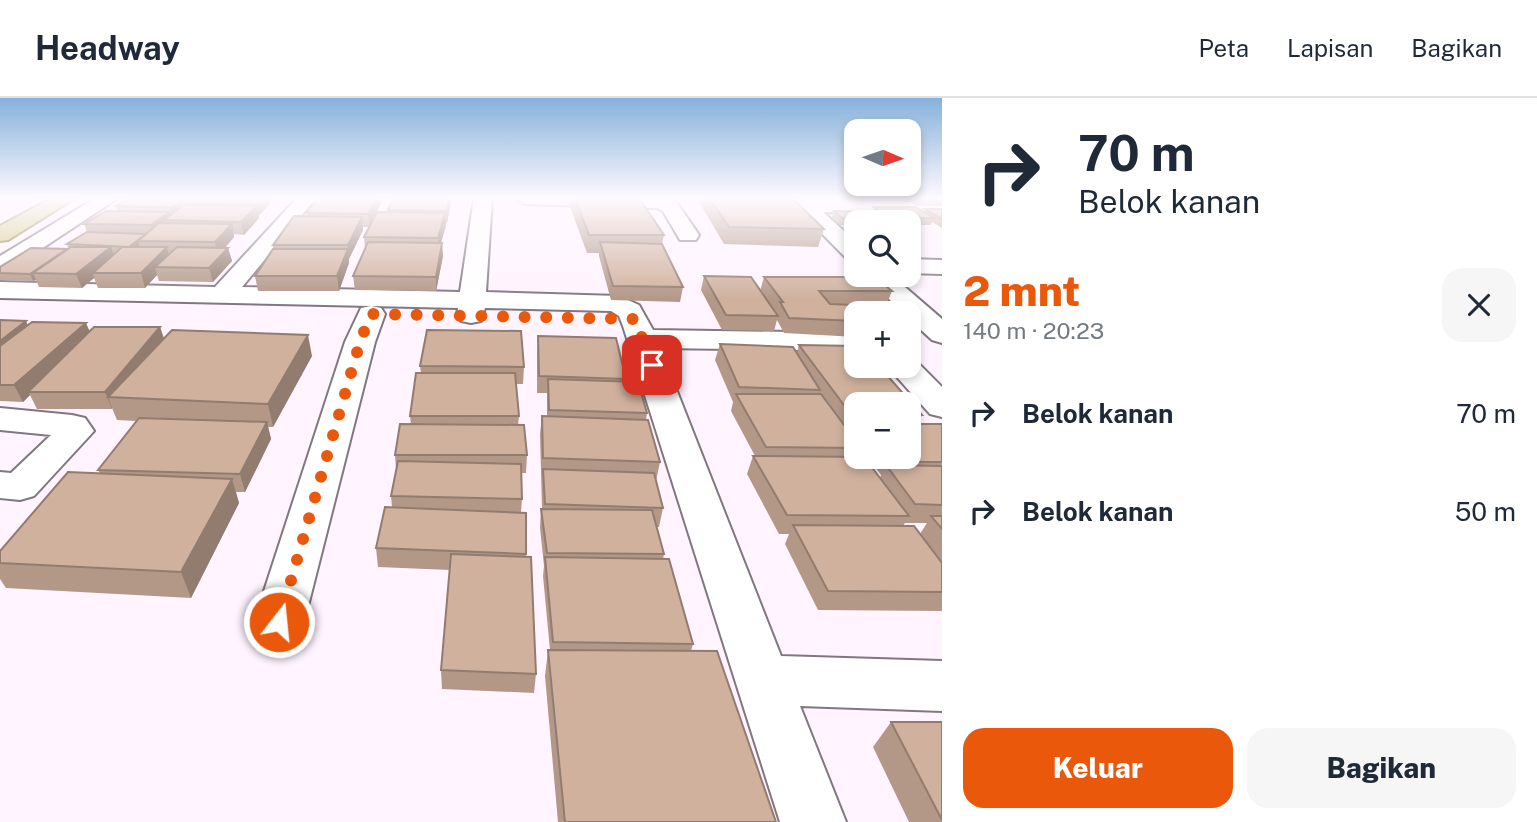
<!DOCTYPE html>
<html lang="id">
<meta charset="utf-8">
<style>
body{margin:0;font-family:"Public Sans",sans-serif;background:#f6f6f7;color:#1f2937;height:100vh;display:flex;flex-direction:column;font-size:26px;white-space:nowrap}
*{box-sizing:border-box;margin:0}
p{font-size:23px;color:#747a83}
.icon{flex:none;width:38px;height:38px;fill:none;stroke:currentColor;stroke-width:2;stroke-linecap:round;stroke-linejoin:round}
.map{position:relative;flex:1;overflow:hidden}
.sheet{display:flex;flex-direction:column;background:#fff;width:595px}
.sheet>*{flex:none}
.banner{background:#fff;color:#1f2937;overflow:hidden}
.needle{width:46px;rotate:92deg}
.fabs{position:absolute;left:844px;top:21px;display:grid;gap:14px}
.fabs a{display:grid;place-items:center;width:77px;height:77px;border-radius:14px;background:#fff;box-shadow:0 4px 10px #0003;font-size:35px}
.pin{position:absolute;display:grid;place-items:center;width:60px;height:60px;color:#fff;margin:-30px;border-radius:14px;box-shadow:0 4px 10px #0006}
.me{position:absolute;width:77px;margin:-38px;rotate:16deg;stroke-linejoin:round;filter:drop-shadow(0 0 5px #0008)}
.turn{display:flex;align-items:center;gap:24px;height:147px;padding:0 21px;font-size:32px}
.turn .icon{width:91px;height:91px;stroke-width:2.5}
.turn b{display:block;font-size:49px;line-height:60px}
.round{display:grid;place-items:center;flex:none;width:74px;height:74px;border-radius:21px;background:#f6f6f7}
.overview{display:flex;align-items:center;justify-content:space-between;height:119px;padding:0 21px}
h1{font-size:42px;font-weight:800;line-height:52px;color:#ea580c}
.cta{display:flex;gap:14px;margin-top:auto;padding:14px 21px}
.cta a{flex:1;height:80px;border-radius:21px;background:#ea580c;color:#fff;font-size:28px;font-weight:800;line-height:80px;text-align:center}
.cta a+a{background:#f6f6f7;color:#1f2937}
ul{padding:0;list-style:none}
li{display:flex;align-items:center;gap:21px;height:98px;padding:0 21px}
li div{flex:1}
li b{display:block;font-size:26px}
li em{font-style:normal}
header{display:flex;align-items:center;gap:42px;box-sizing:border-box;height:98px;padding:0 35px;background:#fff;border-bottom:2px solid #e0e1e3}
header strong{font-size:33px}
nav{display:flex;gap:38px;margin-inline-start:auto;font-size:24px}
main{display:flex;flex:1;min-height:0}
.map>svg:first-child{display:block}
</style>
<header>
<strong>Headway</strong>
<nav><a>Peta</a><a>Lapisan</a><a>Bagikan</a></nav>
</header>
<main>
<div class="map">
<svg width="942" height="724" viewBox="0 0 942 724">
<rect width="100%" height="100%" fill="#fff4ff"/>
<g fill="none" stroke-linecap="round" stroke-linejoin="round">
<defs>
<path id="minor" d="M 96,100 L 118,100 L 8,173 L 0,175 L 0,158 Z
M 297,100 L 316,100 L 242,189 L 460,194 L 474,100 L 492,100 L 486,194 L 619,198 L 639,207 L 653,232 L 856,235 L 856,253 L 660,250 L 781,558 L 942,563 L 942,613 L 800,608 L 846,724 L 780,724 L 623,228 L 619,218 L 611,213 L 485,210 L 481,223 L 471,225 L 461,223 L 457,217 L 458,210 L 371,208 L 381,210 L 385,216 L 375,244 L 304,524 L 297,539 L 279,545 L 261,539 L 254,524 L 345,244 L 361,210 L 371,208 L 0,200 L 0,184 L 215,189 Z
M 516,100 L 668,100 L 677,105 L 699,137 L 696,142 L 680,142 L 663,113 L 657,110 L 525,106 Z
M 787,100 L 942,105 L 942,117 L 823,114 L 856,144 L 856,164 L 848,162 Z
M 908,161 L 942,162 L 942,176 L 908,175 Z
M 865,177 L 891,177 L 942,221 L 942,245 L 932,242 L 908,220 L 908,215 L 903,215 Z
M 908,260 L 914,261 L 942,289 L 942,319 L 930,316 L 887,268 L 908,268 Z
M 0,310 L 72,317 L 85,320 L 94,333 L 34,398 L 20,402 L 0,400 L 0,374 L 11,375 L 51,337 L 0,332 Z"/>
<path id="major" d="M 52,100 L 75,100 L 8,142 L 0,143 L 0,128 Z"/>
</defs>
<use href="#minor" stroke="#817781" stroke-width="4"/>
<use href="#major" stroke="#857b2e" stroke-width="4"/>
<use href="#minor" fill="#fff" fill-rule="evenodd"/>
<use href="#major" fill="#d0c880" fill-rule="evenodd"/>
</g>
<path fill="#b39888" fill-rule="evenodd" d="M 131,100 L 276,100 L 271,105 L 269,104 L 270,106 L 259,117 L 259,120 L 244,137 L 234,136 L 234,139 L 225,150 L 228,150 L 232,163 L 213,184 L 159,183 L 157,177 L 145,190 L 98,190 L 94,180 L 82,190 L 39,189 L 36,182 L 33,183 L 0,182 L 0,169 L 68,150 L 67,146 L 87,134 L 84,126 L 118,113 L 116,108 Z
M 570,100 L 639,100 L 664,137 L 662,146 L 683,189 L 680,204 L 611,202 L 599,158 L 599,155 L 587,155 L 569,106 Z
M 699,100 L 792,100 L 824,131 L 818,149 L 724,146 L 699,104 Z
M 904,100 L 942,100 L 942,108 L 917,108 Z
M 382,103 L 371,125 L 388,114 L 388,112 L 451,104 L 447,125 L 446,125 L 441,145 L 443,158 L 436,193 L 355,192 L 353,178 L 365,151 L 364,139 L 369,129 L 363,129 L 363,132 L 349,161 L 349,165 L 339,193 L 258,193 L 255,178 L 273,151 L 273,147 L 307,118 L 307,115 Z
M 874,109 L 924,114 L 925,111 L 942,111 L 942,130 L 932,124 L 931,127 L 908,127 L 908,124 L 884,124 L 882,123 L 881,124 L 856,124 L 856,127 L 840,127 L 832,120 L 834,113 L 872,114 Z
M 704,178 L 760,193 L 764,179 L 892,193 L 886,208 L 875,208 L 856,215 L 856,239 L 784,235 L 777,222 L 774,233 L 722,232 L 701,192 Z
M 908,217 L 916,226 L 909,242 L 908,242 Z
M 0,222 L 28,227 L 90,233 L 160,229 L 164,240 L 312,258 L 273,329 L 268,329 L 271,341 L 245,394 L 236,394 L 239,405 L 191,500 L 6,490 L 0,481 L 0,453 L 100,375 L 98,372 L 137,323 L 117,322 L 112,310 L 112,311 L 37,311 L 30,297 L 23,304 L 0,303 Z
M 538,238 L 626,281 L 625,284 L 647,315 L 646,322 L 660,364 L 656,383 L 663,410 L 659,429 L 656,429 L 664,456 L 663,461 L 693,546 L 691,553 L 776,724 L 558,724 L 545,578 L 548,552 L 550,552 L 543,478 L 544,468 L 540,430 L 541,411 L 542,411 L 540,336 L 542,318 L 547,319 L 547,295 L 537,295 L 537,254 Z
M 720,246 L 793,249 L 797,255 L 799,247 L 856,248 L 856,268 L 879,268 L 922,317 L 918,326 L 942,326 L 942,513 L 818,512 L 785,446 L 789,436 L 779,436 L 747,376 L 753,358 L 755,358 L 731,313 L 733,304 L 715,262 ZM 856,306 L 908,306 L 908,359 L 867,359 L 881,377 L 880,380 L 864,359 L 856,359 L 856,343 L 848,333 L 856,333 ZM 905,425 L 927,425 L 920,436 L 914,428 L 903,428 Z
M 420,268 L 524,269 L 523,286 L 516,286 L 519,318 L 518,327 L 527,357 L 526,375 L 521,375 L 522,401 L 521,414 L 526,415 L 526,459 L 536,576 L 534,595 L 442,591 L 441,572 L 450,472 L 378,469 L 376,450 L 392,409 L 391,398 L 396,371 L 395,357 L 411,326 L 410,318 L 421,275 Z
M 891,624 L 942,624 L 942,724 L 909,724 L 873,649 Z"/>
<path fill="#927c6f" d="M 186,100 L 200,100 L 191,105 L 192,110 L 173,122 L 170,110 Z
M 262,100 L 268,100 L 270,106 L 259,117 L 259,120 L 244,137 L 241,124 L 256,109 L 255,106 Z
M 376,100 L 381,100 L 382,103 L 370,129 L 368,116 Z
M 449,100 L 451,100 L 451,104 L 447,125 L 447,113 Z
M 169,114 L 171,123 L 164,122 L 167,131 L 155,140 L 151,127 Z
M 445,115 L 446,128 L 438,154 L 438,140 Z
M 362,119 L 363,132 L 349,161 L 348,147 Z
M 232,126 L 234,139 L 218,157 L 215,144 Z
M 138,143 L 140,150 L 129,149 Z
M 442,145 L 443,158 L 436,193 L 436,179 Z
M 111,149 L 116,163 L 93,175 L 94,180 L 82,190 L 76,176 Z
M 167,149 L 170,163 L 155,169 L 157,177 L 145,190 L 141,175 Z
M 228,150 L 232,163 L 213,184 L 209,170 Z
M 67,151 L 33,175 L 36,182 L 33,183 L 30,176 Z
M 348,151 L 349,165 L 339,193 L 337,178 Z
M 26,223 L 33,239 L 0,265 L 0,243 Z
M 86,225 L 93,241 L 28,294 L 30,297 L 23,304 L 14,287 Z
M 160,229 L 165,245 L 108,299 L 112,310 L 112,311 L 105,294 Z
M 308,237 L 312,258 L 273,329 L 268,306 Z
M 267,324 L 271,341 L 245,394 L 240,376 Z
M 232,381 L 239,405 L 191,500 L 181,474 Z"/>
<path fill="#d0b19e" stroke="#927c6f" stroke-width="2" d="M 131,100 L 186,100 L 170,110 L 116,108 Z
M 198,100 L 262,100 L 255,106 L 191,105 Z
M 318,100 L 376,100 L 368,116 L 307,115 Z
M 393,100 L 449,100 L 447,113 L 388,112 Z
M 575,100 L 639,100 L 664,137 L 589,137 Z
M 709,100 L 792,100 L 824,131 L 729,129 Z
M 184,107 L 257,108 L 241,124 L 164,122 Z
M 874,109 L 916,109 L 934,120 L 890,120 Z
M 925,111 L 942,111 L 942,121 Z
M 106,113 L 169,114 L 151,127 L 84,126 Z
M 834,113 L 873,114 L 883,121 L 842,120 Z
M 377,114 L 445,115 L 438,140 L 364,139 Z
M 294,118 L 362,119 L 348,147 L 273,147 Z
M 159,125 L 232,126 L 215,144 L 138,143 Z
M 87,134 L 146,136 L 129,149 L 67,146 Z
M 368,144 L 442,145 L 436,179 L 353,178 Z
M 600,144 L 662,146 L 683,189 L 613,188 Z
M 71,149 L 111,149 L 76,176 L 33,175 Z
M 122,149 L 167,149 L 141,175 L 93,175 Z
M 177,149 L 228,150 L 209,170 L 155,169 Z
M 31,150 L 67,151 L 30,176 L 0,175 L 0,169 Z
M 273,151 L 348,151 L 337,178 L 255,178 Z
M 704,178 L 751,179 L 778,218 L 726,217 Z
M 764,179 L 875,179 L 892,193 L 819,193 L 830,206 L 901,209 L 906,215 L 856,215 L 856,223 L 789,220 L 780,204 L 783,204 Z
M 908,217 L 916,226 L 908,225 Z
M 0,222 L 26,223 L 0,243 Z
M 32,224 L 86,225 L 14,287 L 0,287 L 0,248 Z
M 94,229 L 160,229 L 105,294 L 28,294 Z
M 172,232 L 308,237 L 268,306 L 108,299 Z
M 427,232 L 521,233 L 524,269 L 420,268 Z
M 538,238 L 616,240 L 626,281 L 539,278 Z
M 720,246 L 793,249 L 820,292 L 739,289 Z
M 799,247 L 856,248 L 856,268 L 879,268 L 922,317 L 908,317 L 908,306 L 856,306 L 856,315 L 850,315 Z
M 416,275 L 515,275 L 519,318 L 410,318 Z
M 548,281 L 638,284 L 647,315 L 549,312 Z
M 736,296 L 821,296 L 856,343 L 856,350 L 766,349 Z
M 542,318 L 648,322 L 660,364 L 543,360 Z
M 139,320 L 267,324 L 240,376 L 98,372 Z
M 400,326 L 524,327 L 527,357 L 395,357 Z
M 908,326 L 942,326 L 942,364 L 894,364 L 890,359 L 908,359 Z
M 753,358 L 864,359 L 909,418 L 787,417 Z
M 398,363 L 521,366 L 522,401 L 391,398 Z
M 886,367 L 942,368 L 942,407 L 915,406 Z
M 543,371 L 654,375 L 663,410 L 545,406 Z
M 68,374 L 232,381 L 181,474 L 0,465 L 0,453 Z
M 385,409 L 526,415 L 526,456 L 376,450 Z
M 541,411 L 652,412 L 664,456 L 547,455 Z
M 931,418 L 942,418 L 942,431 Z
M 793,427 L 914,428 L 942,465 L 942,494 L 828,493 Z
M 451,456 L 531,459 L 536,576 L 441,572 Z
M 545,459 L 669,461 L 693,546 L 553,544 Z
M 548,552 L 717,553 L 776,724 L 565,724 Z
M 891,624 L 942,624 L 942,722 Z"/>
<linearGradient id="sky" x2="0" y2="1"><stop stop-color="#86b1da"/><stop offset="0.5" stop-color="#fffaff"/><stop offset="1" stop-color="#fffaff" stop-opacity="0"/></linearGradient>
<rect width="942" height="201" fill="url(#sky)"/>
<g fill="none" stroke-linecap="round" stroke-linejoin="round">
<path stroke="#ea580c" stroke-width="12" stroke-dasharray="0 21.6" d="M 279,524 L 360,244 L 371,216 L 635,221 L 652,267"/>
</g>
</svg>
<div class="fabs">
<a><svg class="needle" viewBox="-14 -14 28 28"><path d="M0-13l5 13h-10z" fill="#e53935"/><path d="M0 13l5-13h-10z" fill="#747a83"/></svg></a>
<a><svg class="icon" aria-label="search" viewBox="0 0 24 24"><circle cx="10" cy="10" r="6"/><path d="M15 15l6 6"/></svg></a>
<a>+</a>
<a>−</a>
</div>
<div class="pin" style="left:652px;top:267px;background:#d93025"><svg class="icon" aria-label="arrive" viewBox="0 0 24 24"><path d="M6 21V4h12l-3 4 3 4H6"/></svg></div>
<svg class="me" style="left:279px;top:524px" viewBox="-20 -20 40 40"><circle r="17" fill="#ea580c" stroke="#fff" stroke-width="3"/><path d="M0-11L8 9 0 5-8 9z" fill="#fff"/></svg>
</div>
<section class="sheet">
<div class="banner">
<div class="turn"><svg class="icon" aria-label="right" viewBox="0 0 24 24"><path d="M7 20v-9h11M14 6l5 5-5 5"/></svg><div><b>70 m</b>Belok kanan</div></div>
</div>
<div class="overview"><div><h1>2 mnt</h1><p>140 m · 20:23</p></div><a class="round"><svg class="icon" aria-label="close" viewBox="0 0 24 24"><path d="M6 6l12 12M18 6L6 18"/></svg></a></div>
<ul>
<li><svg class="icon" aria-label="right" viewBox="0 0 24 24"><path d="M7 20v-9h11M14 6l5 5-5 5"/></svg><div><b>Belok kanan</b></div><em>70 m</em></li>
<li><svg class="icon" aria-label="right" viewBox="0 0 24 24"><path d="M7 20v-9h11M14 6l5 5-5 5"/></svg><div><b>Belok kanan</b></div><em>50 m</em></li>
</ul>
<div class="cta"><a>Keluar</a><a>Bagikan</a></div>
</section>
</main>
